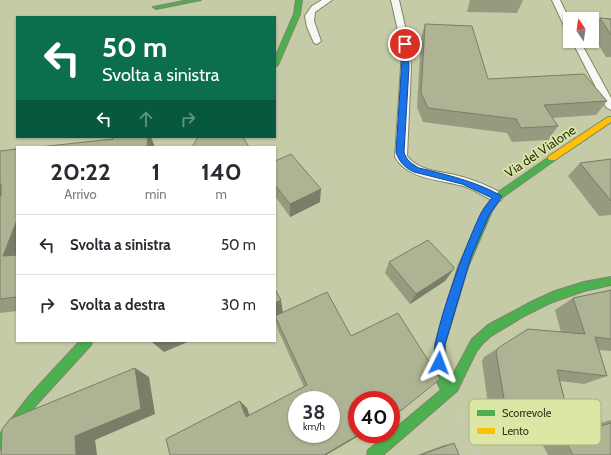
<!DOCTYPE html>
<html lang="it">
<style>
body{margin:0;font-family:Cabin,sans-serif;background:#f7f7f7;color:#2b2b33;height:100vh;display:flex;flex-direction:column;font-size:15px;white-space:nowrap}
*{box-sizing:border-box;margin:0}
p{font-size:13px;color:#7c7c81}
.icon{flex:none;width:22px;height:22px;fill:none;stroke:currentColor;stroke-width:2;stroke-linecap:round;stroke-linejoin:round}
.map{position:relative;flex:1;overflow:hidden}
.side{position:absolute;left:16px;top:146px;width:260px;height:196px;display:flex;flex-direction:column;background:#fff;border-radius:0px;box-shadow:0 1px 3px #0004}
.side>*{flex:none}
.top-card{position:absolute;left:16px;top:16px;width:260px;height:122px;border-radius:0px;box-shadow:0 1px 3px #0004;background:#0b6e4f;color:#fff;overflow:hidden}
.needle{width:26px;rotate:347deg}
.buttons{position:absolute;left:563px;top:12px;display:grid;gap:8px}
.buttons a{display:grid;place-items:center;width:36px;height:36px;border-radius:0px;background:#fff;box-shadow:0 1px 3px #0004;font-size:20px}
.speed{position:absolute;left:288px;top:391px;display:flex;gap:8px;font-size:20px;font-weight:700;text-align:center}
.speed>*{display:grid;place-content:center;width:52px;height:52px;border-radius:50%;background:#fff;box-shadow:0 1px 3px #0004;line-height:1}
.speed small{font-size:10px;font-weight:400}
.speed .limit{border:6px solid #d22;background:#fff;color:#111}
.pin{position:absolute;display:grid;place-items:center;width:34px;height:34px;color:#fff;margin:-17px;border:2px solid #fff;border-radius:50%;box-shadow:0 1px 4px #0007}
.me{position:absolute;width:44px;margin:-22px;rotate:3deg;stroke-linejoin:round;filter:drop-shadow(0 0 3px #0008)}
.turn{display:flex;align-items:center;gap:14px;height:84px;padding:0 20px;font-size:18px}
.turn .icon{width:52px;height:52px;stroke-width:2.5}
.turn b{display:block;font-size:28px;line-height:34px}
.lanes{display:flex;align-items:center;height:38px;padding:0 20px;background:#0003;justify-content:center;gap:20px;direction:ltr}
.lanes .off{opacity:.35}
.eta{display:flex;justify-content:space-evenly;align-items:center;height:68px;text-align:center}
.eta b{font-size:24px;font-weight:700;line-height:28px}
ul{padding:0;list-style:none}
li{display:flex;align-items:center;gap:12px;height:60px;padding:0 20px;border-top:1px solid #e1e1e2}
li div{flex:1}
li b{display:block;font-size:15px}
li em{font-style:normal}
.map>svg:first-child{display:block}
</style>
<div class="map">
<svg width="611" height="455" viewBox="0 0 611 455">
<rect width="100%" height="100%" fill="#c5cba7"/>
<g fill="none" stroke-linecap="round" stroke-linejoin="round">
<defs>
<path id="lane" d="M 322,0 L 332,0 L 315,12 L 314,21 L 321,41 L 317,44 L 314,43 L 307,27 L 305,16 L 312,6 Z
M 391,0 L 399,0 L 409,44 L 411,67 L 407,156 C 419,171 438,171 455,175 C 468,178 479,182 491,188 C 496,190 501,192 503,197 L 501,200 L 497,202 C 486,198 477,191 466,187 C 442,179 409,181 395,157 L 401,67 L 401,44 Z
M 552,0 L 560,0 L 570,21 L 570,32 L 566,30 Z
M 572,41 L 580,41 L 611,98 L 611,110 L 606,107 Z"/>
<path id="fast" d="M 189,0 L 201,0 L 156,9 L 153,7 Z
M 296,0 L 302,0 L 300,14 L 278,65 L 275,67 L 275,58 L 294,14 Z
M 552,155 L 555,156 L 556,158 L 555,160 L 500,199 L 492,211 L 468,267 L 445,344 L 446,369 L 449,382 L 472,339 L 488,325 L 531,302 L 555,291 L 584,282 L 611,277 L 611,285 L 584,291 L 550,303 L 526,315 L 491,336 L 483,343 L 476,352 L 457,391 L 383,455 L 367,455 L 368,450 L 388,434 L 391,434 L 391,432 L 441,390 L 437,382 L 434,369 L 435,344 L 458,267 L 484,209 L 494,195 Z
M 80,341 L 92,341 L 91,345 L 37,404 L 4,448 L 0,450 L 0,434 L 29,396 Z"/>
<path id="slow" d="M 608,117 L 611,117 L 611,122 L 555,160 L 549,160 L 548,158 L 549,156 Z"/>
</defs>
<use href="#lane" stroke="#818568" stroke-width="2"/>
<use href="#fast" stroke="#818568" stroke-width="2"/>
<use href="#slow" stroke="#818568" stroke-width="2"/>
<path stroke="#c8cabf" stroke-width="3" stroke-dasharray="2.5 2.5" stroke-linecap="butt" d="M 463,415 L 468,424 L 475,455"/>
<use href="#lane" fill="#f6f7f2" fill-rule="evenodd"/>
<use href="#fast" fill="#4caf50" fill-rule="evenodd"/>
<use href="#slow" fill="#ffc107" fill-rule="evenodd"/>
</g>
<path fill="#969a7e" d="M 470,0 L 523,0 L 517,13 L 467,12 Z
M 600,18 L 611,19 L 611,57 L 606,57 L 592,34 L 592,31 Z
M 425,24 L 488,79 L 607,101 L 596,115 L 552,118 L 558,126 L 548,140 L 512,142 L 507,133 L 423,122 L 417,107 L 421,38 Z
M 17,149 L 17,311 L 0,313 L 0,151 Z
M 611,159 L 611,215 L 599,216 L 568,176 L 580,163 Z
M 275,161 L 320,202 L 290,217 L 275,196 Z
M 389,262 L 453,270 L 445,281 L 410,304 L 385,273 Z
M 275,289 L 283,313 L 351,336 L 403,409 L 391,417 L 391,400 L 362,434 L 326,455 L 170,455 L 240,401 L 247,408 L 249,415 L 304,387 L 278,330 L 275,317 Z
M 611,290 L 611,351 L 599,350 L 607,376 L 584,384 L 560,381 L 572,430 L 550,434 L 491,426 L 482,361 L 484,357 L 528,329 L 561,332 L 555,310 L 573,298 Z
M 611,420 L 611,455 L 548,455 L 540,440 L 604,422 Z
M 454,443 L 459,455 L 417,455 L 444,445 Z"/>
<path fill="#7a7d67" d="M 148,137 L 151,137 L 155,147 L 147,147 Z
M 0,184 L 1,184 L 17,199 L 0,204 Z
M 321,189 L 320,202 L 290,217 L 290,204 Z
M 17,220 L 17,267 L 3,256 Z
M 453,270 L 445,281 L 410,304 L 416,294 Z
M 281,300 L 283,313 L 275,317 L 275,303 Z
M 154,341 L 190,341 L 164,352 L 152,342 Z
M 135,368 L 149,377 L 155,414 L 95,440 L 97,455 L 76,455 L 75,436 Z
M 240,401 L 247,408 L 252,423 L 246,417 Z
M 360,434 L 362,434 L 326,455 L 324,455 Z"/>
<path fill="#aeb393" stroke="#7a7d67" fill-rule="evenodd" d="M 600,18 L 611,19 L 611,35 Z
M 425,24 L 472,26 L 488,79 L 584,74 L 607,101 L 544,105 L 558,126 L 521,128 L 516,119 L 428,108 L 421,93 Z
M 112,137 L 148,137 L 147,147 L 39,147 L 113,139 Z
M 198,137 L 243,137 L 249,147 L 192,147 Z
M 17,149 L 17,220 L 3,256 L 17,255 L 17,297 L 0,299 L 0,196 L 1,196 L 1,184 L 0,184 L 0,151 Z
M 291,154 L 321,189 L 290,204 L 275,185 L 275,161 Z
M 611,159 L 611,201 L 580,163 Z
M 428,240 L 454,267 L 453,270 L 416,294 L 389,262 Z
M 275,289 L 281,300 L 275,303 Z
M 611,290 L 611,339 L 595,337 L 607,376 L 557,370 L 572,430 L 508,422 L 496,352 L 498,348 L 528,329 L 585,334 L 573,298 Z
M 327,292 L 351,336 L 398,313 L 440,379 L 403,409 L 391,416 L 391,400 L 357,400 L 357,434 L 360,434 L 324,455 L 170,455 L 166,439 L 240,401 L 246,417 L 307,385 L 275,316 ZM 297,400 L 331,400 L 331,434 L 297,434 Z
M 135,368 L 141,409 L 75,436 L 76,455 L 1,455 L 2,429 L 10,419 Z
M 611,423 L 611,455 L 573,455 L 563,437 Z
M 454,443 L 459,455 L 421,455 Z"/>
<path fill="#1a73e8" stroke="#114b97" d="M 403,43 L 408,44 L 409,67 L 404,152 C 406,160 412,164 419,168 C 448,175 474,181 500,195 L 502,197 L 489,215 L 471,257 L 445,344 L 444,363 L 443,367 L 439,369 L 435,367 C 426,346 469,237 481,213 C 484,208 488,203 492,198 L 462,184 L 414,172 C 405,168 399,162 396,152 Z"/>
<g text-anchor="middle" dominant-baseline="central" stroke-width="3.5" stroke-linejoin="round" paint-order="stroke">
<g font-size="13" fill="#2f3318" stroke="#dce7a5">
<text transform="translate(540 151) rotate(-34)">Via del Vialone</text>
</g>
</g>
<rect x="469" y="399" width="132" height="46" rx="6" fill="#dce7a5" stroke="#a8b17b" stroke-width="1"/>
<rect x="477" y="410" width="18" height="6" fill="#4caf50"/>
<rect x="477" y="428" width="18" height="6" fill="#ffc107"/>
<g font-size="11" fill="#2f3318">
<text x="502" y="417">Scorrevole</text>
<text x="502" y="435">Lento</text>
</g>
</svg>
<div class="buttons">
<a><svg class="needle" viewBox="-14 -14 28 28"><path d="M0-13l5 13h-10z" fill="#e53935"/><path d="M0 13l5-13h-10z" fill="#7c7c81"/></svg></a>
</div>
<div class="speed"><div>38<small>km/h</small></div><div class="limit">40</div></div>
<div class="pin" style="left:405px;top:44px;background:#d93025"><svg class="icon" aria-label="arrive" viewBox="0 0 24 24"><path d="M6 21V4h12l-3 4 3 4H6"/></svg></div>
<svg class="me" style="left:439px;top:363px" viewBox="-20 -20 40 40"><path d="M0-17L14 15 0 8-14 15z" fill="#1a73e8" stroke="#fff" stroke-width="4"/></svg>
<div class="top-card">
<div class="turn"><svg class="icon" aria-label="left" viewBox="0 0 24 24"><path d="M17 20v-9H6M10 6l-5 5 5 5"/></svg><div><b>50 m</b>Svolta a sinistra</div></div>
<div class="lanes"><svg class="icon" aria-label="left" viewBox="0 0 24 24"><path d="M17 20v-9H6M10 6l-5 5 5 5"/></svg><svg class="icon off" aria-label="ahead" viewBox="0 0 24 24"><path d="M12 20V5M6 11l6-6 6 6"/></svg><svg class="icon off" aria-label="right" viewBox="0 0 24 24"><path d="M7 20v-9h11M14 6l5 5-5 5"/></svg></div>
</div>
<section class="side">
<div class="eta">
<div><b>20:22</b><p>Arrivo</p></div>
<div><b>1</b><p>min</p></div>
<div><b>140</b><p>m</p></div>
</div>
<ul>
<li><svg class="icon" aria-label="left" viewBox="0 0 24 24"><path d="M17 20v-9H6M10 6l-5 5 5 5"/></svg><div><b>Svolta a sinistra</b></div><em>50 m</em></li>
<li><svg class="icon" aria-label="right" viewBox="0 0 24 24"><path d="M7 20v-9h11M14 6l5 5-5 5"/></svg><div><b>Svolta a destra</b></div><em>30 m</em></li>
</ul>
</section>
</div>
